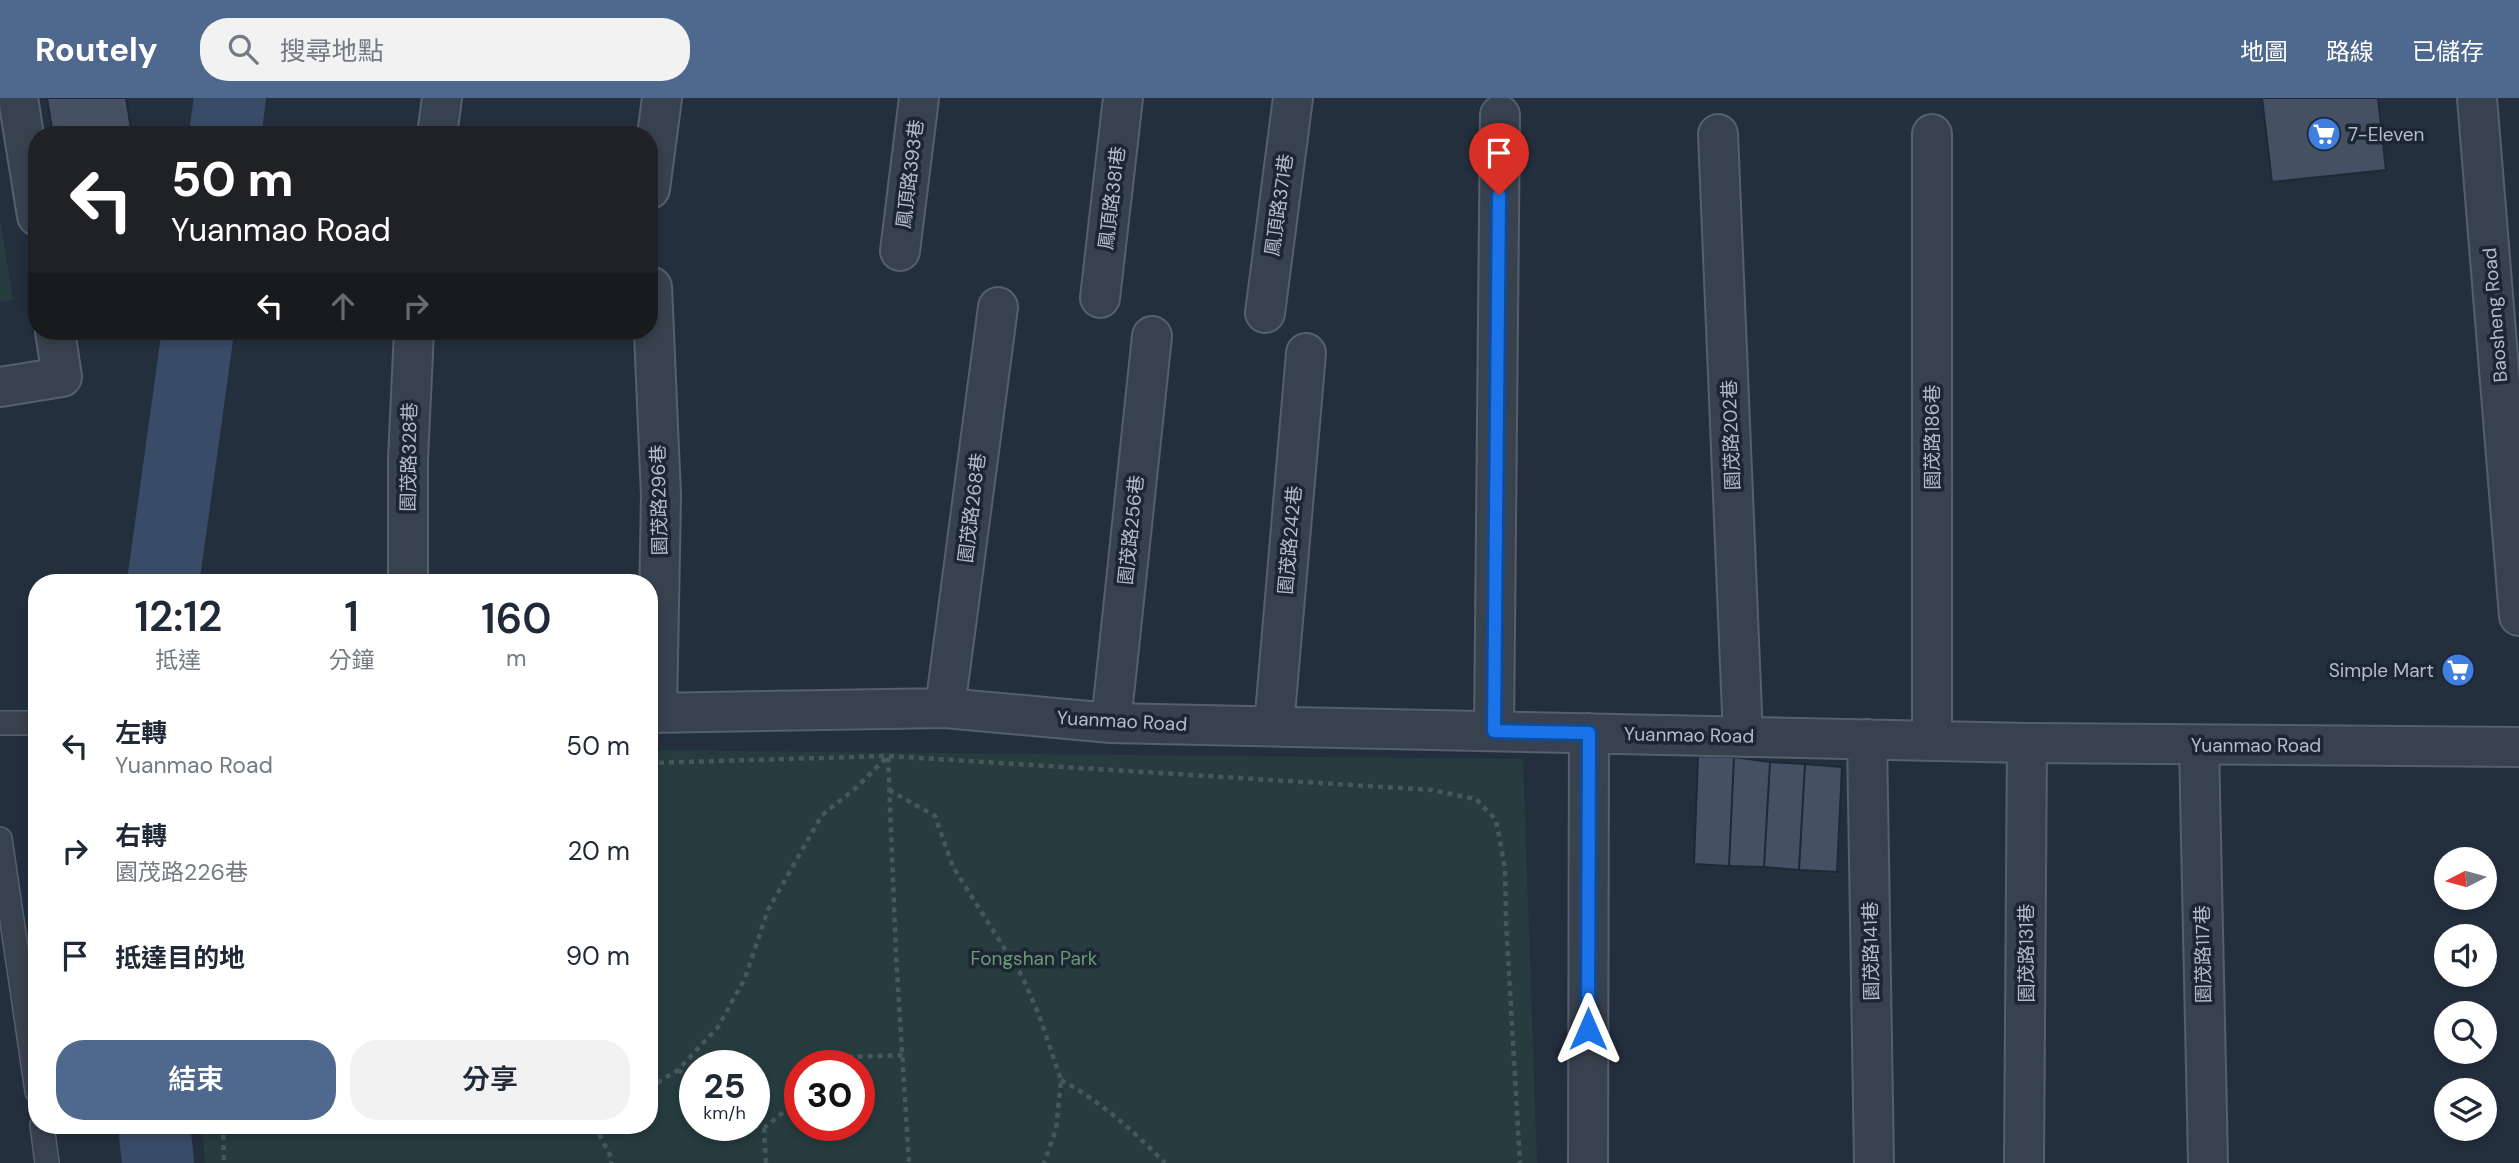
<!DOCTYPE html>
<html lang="zh-TW">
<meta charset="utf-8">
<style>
body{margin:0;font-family:"DM Sans","Noto Sans TC",sans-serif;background:#f2f2f3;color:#1f2937;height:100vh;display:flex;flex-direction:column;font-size:26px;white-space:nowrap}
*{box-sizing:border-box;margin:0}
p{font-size:23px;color:#747a83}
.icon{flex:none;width:38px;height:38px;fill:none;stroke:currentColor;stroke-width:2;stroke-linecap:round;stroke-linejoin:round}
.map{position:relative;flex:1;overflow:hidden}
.panel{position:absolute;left:28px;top:476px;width:630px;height:560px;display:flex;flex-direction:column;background:#fff;border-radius:28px;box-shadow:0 4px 10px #0003}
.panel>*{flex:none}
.top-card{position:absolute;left:28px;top:28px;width:630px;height:214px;border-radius:28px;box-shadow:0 4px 10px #0003;background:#202124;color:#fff;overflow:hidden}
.needle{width:46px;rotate:264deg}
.buttons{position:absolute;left:2434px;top:749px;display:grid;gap:14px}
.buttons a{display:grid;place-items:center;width:63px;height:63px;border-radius:50%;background:#fff;box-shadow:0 4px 10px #0003;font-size:35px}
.speed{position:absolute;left:679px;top:952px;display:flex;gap:14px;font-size:35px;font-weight:700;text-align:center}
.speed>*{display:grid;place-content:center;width:91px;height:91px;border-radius:50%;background:#fff;box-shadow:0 4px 10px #0003;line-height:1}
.speed small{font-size:18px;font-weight:400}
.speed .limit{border:10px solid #d22;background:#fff;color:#111}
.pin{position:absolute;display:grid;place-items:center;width:60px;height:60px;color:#fff;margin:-72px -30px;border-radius:50% 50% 50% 0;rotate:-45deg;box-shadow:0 0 7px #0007}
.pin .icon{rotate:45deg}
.me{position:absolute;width:77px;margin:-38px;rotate:0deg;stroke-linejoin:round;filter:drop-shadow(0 0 5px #0008)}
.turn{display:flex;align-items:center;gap:24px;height:147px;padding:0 28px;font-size:32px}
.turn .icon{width:91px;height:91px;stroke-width:2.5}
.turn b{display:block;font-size:49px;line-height:60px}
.lanes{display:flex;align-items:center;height:66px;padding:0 28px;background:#0003;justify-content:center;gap:35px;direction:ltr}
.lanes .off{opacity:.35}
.eta{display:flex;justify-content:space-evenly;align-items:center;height:119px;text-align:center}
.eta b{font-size:42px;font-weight:600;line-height:49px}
.primary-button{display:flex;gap:14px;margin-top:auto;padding:14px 28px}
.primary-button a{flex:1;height:80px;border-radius:28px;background:#4f688e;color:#fff;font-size:28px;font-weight:600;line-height:80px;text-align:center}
.primary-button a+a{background:#f2f2f3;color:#1f2937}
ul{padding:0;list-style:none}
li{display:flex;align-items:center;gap:21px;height:105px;padding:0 28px}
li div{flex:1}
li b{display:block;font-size:26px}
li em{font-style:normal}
header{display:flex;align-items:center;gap:42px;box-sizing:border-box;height:98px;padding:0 35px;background:#4f688e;color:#fff}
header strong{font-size:33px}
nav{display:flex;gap:38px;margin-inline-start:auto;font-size:24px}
.search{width:490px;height:63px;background:#f2f2f3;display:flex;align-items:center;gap:18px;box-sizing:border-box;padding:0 24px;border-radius:28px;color:#747a83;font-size:26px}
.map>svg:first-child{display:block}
</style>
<header>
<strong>Routely</strong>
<div class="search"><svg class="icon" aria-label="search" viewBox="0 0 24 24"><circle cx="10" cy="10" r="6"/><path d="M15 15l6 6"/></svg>搜尋地點</div>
<nav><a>地圖</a><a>路線</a><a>已儲存</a></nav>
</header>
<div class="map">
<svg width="2519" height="1065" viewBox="0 0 2519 1065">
<rect width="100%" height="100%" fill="#242f3e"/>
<path fill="#263c3f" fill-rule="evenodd" d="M 0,121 L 13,202 L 0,204 Z
M 649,652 L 1523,661 L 1537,1065 L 205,1065 L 202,1027 L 649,1027 ZM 695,968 L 754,968 L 754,1027 L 695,1027 ZM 800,968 L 859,968 L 859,1027 L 800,1027 Z"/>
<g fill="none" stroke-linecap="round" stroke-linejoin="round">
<path stroke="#394c67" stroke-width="72" d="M 225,37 L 230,0
M 163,485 L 198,233
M 154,1027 L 158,1065"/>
</g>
<path fill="#455162" stroke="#1f2835" stroke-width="2" d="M 47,0 L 126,0 L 132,37 L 53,37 Z
M 2262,0 L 2378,0 L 2386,72 L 2272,84 Z
M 1698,658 L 1734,659 L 1729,768 L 1694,766 Z
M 1734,659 L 1770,664 L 1764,769 L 1729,768 Z
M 1770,664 L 1805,666 L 1799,772 L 1764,769 Z
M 1805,666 L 1842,669 L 1837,774 L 1799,772 Z"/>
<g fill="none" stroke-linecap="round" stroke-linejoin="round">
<defs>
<path id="lane" d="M 0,625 L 37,625
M 0,741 L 37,993
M 42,1027 L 47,1065"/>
<path id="street" d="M 18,0 L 37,118
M 2477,0 L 2519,518
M 1718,36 L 1743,639
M 437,37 L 442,0
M 650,91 L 662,0
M 900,153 L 919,0
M 652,189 L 661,398 L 657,615
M 1100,200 L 1123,0
M 1265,215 L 1293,0
M 0,289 L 62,279 L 55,233
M 408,485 L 408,361 L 414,233
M 945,610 L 998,209
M 649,615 L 945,610 L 1111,625 L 2027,645 L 2519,649
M 1111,625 L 1152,238
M 1274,628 L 1306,255
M 1494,633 L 1500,17
M 1867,641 L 1874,1065
M 1932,642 L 1932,36
M 2199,647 L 2208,1065
M 1588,1065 L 1589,635
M 2024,1065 L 2027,645"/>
</defs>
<use href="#lane" stroke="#565f6c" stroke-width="26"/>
<use href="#street" stroke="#565f6c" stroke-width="42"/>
<path stroke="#44595c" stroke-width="4.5" stroke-dasharray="5 5" stroke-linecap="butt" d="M 649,665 L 888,658 L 1432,692 L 1476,701 L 1496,722 L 1505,770 L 1506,824 L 1520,1065
M 889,692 L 935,718 L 953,769 L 1022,878 L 1039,917 L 1061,982 L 1056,1031 L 1044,1065
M 819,968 L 849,959 L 903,957
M 678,972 L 695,985
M 1061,982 C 1102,1004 1133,1033 1165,1065
M 649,990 L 678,972 L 718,929 L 745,880 L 768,812 L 822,717 L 856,690 L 888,658 L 896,857 L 909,1065
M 223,1027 L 224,1065
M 598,1027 L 597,1032 L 612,1061 L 611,1065
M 754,1027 L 764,1030 L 786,1012 L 800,989
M 764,1030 L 766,1065"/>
<use href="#lane" stroke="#38414e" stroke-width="23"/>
<use href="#street" stroke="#38414e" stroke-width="38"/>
</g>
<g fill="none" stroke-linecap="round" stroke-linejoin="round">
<defs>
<path id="route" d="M 1499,97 L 1494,633 L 1589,635 L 1588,931"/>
</defs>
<use href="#route" stroke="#114b97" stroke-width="18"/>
<use href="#route" stroke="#1a73e8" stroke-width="12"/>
</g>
<defs>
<symbol id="supermarket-disc" viewBox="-11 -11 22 22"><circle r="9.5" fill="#3f7fe0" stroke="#1d2633"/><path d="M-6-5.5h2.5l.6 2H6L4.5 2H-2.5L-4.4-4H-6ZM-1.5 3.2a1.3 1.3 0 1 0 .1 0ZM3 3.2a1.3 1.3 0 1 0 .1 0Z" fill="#fff"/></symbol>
</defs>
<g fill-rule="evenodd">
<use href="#supermarket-disc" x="2305" y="17" width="38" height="38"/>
<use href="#supermarket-disc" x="2439" y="553" width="38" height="38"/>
</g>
<g text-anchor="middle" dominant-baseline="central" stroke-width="7" stroke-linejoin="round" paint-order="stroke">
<g font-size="19" fill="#b4bcc9" stroke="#1d2633" text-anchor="start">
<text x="2348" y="36">7-Eleven</text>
<text x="2434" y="572" text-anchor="end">Simple Mart</text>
</g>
<g font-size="19" fill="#b4bcc9" stroke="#1d2633">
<text transform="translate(910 76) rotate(-83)">鳳頂路393巷</text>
<text transform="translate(1112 100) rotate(-83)">鳳頂路381巷</text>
<text transform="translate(1279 107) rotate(-82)">鳳頂路371巷</text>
<text transform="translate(2495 217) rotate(-95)">Baosheng Road</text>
<text transform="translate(1731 337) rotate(-92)">園茂路202巷</text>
<text transform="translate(1932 339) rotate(-90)">園茂路186巷</text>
<text transform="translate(409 359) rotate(-89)">園茂路328巷</text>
<text transform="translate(659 402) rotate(-91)">園茂路296巷</text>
<text transform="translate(972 410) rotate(-83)">園茂路268巷</text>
<text transform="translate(1131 432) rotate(-84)">園茂路256巷</text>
<text transform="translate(1290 442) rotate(-85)">園茂路242巷</text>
<text transform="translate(1122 623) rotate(3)">Yuanmao Road</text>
<text transform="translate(1689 637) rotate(1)">Yuanmao Road</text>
<text x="2256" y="647">Yuanmao Road</text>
<text transform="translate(1871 853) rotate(-91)">園茂路141巷</text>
<text transform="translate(2026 855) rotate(-90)">園茂路131巷</text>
<text transform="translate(2203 856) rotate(-91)">園茂路117巷</text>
</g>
<g font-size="19" fill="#6b9a76" stroke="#1d2633">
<text x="1034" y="860">Fongshan Park</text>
</g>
</g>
</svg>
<div class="buttons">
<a><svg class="needle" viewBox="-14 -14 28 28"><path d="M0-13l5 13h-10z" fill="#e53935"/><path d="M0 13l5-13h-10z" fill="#747a83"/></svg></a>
<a><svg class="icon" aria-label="sound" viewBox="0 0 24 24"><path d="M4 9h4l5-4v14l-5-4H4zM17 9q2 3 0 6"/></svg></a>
<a><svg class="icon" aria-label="search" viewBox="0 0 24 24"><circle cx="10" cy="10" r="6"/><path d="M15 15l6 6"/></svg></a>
<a><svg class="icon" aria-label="layers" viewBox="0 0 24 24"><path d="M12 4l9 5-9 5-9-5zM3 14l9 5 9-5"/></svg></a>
</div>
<div class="speed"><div>25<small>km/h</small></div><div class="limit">30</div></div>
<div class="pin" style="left:1499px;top:97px;background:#d93025"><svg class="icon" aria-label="arrive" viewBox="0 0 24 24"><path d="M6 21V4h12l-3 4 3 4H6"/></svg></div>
<svg class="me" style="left:1588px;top:931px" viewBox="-20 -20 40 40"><path d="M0-17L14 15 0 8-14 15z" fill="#1a73e8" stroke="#fff" stroke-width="4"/></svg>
<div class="top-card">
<div class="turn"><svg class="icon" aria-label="left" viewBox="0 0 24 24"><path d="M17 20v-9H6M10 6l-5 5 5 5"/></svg><div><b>50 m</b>Yuanmao Road</div></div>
<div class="lanes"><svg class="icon" aria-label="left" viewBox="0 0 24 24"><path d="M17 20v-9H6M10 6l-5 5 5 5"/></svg><svg class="icon off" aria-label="ahead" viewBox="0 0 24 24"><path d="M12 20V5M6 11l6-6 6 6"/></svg><svg class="icon off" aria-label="right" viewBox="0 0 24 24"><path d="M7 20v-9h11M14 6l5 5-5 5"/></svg></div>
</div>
<section class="panel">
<div class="eta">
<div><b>12:12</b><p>抵達</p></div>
<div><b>1</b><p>分鐘</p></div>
<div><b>160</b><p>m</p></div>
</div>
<ul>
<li><svg class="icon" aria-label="left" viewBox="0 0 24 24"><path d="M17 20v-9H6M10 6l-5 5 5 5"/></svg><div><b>左轉</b><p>Yuanmao Road</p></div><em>50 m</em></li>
<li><svg class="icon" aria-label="right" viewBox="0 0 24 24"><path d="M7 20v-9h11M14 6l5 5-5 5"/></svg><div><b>右轉</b><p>園茂路226巷</p></div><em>20 m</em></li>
<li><svg class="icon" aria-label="arrive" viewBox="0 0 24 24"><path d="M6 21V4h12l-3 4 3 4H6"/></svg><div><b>抵達目的地</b></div><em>90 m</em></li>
</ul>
<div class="primary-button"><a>結束</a><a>分享</a></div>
</section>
</div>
